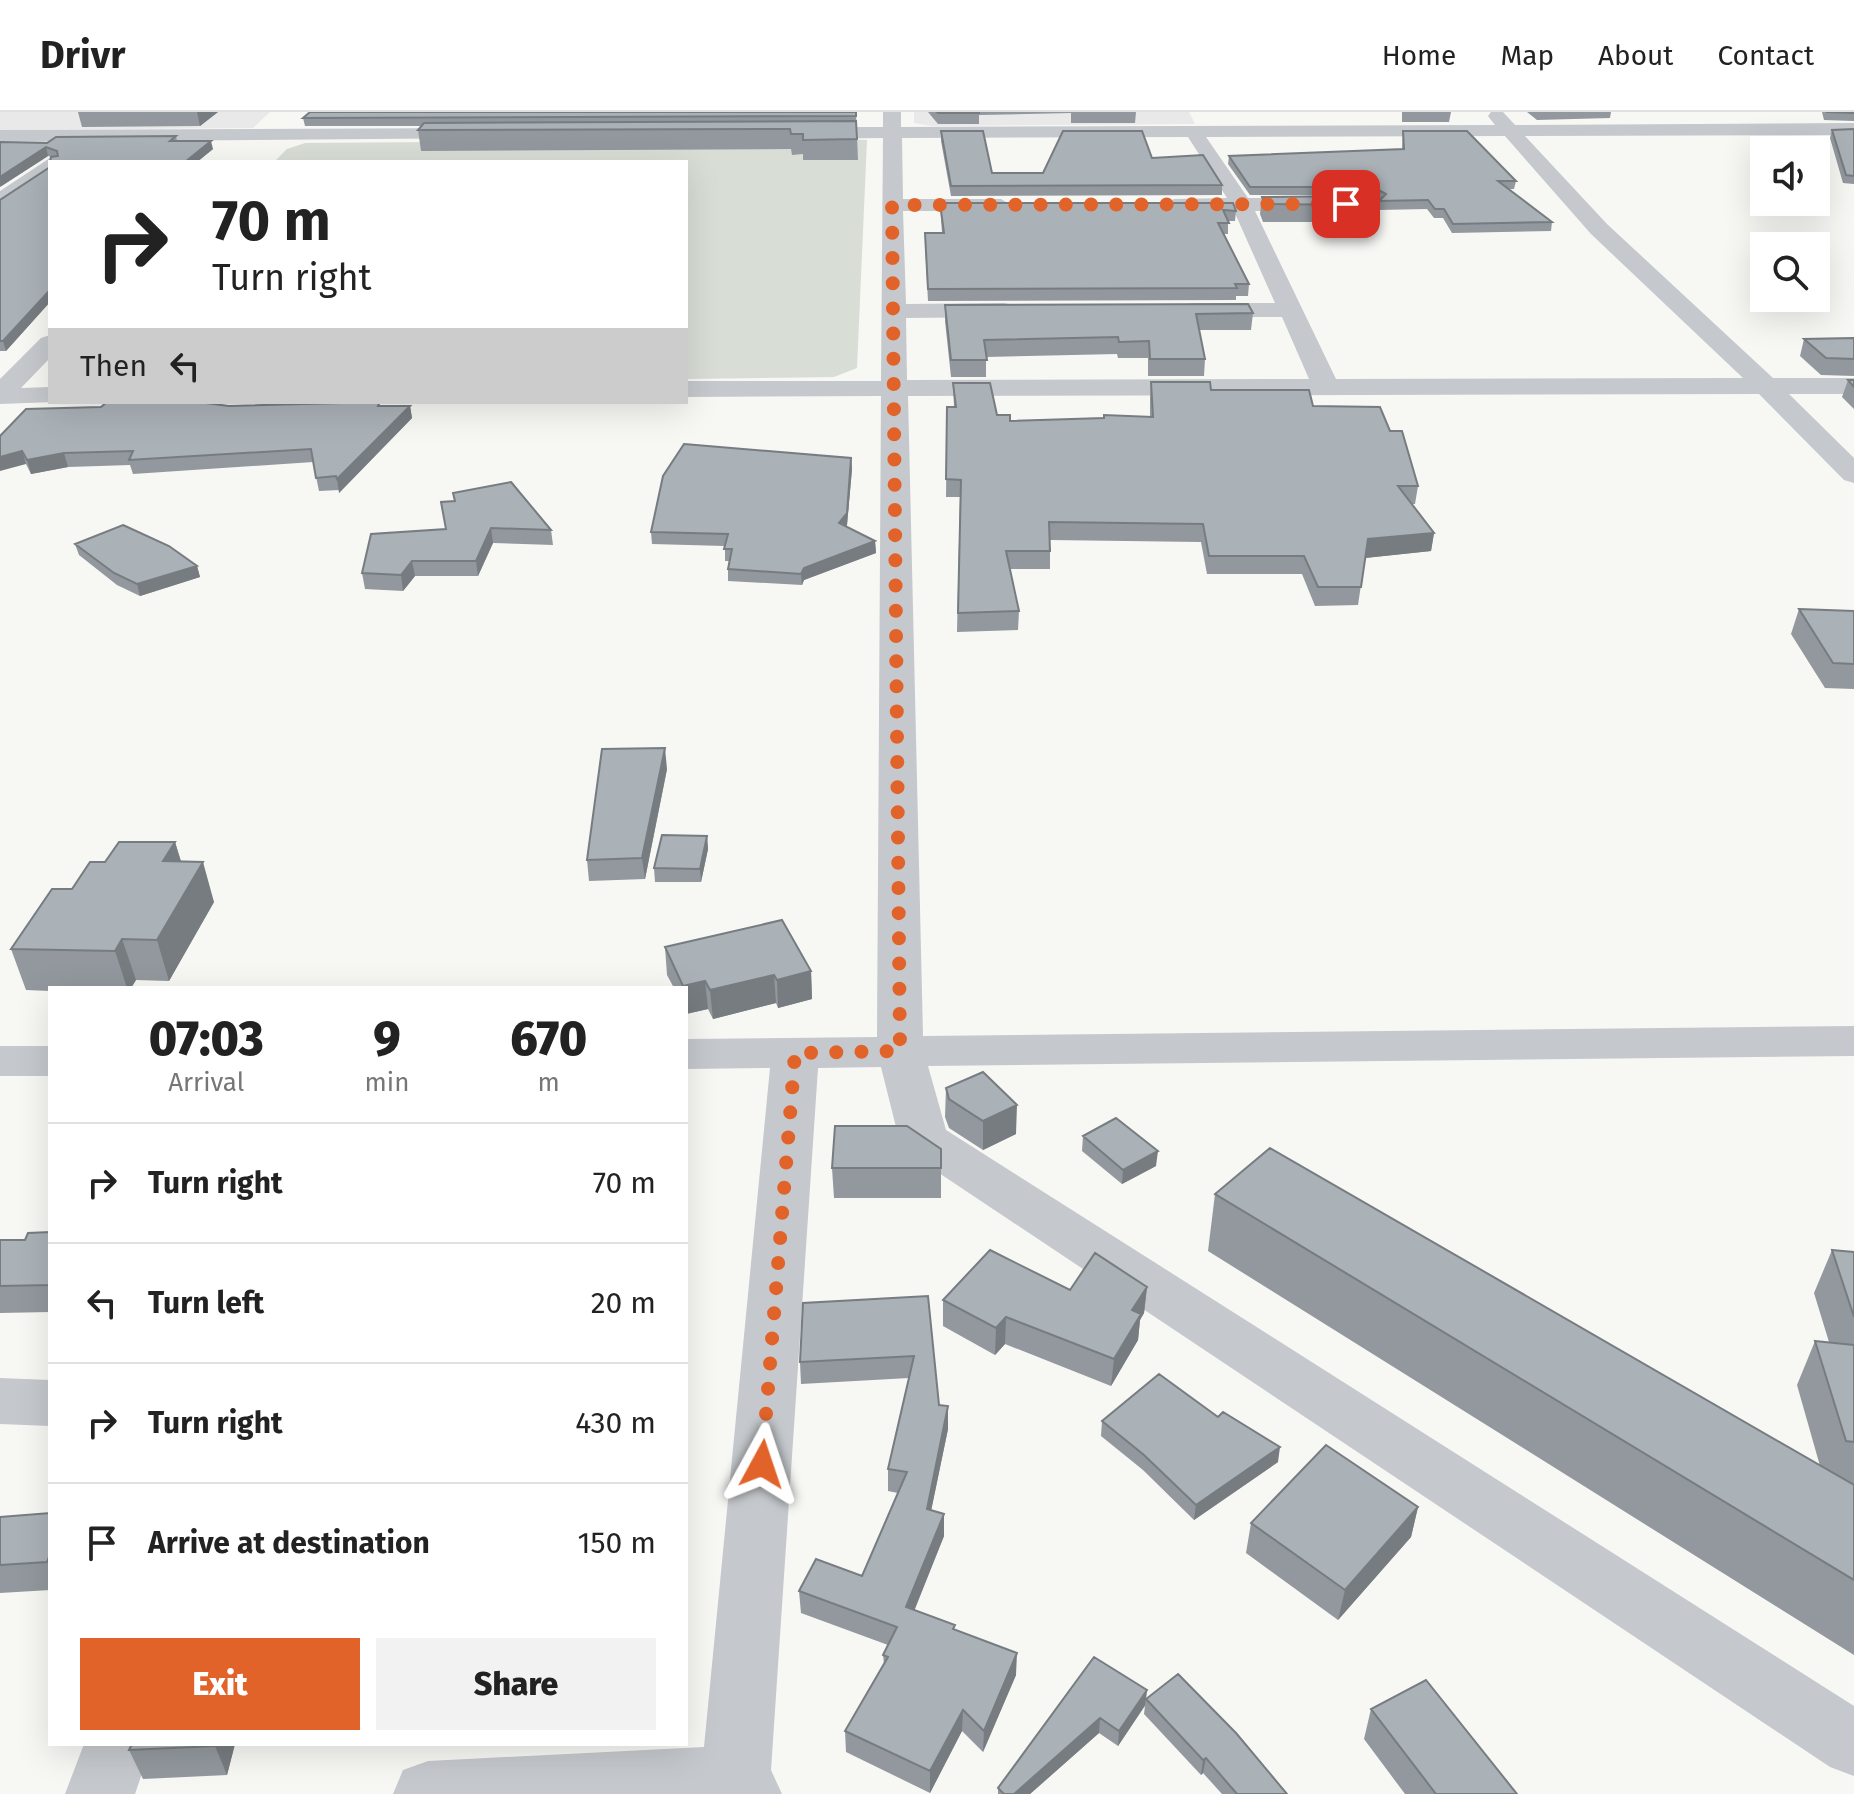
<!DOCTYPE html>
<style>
body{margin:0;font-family:"Fira Sans",sans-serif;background:#f2f2f2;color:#222;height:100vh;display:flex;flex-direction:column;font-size:30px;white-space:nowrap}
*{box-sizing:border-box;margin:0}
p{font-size:26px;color:#767676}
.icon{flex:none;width:44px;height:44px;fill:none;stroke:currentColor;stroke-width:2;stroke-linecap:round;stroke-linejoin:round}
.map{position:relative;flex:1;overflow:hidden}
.drawer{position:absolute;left:48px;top:874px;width:640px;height:760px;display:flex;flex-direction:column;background:#fff;border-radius:0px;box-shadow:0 8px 32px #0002}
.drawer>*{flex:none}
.banner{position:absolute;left:48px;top:48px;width:640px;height:244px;border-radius:0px;box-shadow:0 8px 32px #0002;background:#fff;color:#222;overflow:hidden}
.controls{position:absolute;left:1750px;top:24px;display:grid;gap:16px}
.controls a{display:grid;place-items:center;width:80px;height:80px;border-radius:0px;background:#fff;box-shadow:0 8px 32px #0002;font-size:40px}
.pin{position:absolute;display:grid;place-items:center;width:68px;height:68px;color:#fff;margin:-34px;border-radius:16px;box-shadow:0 4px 12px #0006}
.me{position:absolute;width:88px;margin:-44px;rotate:5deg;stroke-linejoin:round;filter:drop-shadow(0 0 6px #0008)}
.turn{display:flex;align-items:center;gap:28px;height:168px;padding:0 32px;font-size:36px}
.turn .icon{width:104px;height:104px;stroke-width:2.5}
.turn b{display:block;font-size:56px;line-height:68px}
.then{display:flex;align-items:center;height:76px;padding:0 32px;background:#0003;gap:16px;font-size:30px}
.eta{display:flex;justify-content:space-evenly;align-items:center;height:136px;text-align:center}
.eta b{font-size:48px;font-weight:800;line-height:56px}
.cta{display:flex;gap:16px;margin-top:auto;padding:16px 32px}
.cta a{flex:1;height:92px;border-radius:0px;background:#e1632a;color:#fff;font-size:32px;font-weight:800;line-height:92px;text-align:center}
.cta a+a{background:#f2f2f2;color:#222}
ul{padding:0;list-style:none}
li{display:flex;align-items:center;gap:24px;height:120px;padding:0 32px;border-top:2px solid #e0e0e0}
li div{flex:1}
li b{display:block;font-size:30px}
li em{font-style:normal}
header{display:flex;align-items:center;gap:48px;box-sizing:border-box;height:112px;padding:0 40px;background:#fff;border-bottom:2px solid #e0e0e0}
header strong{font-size:38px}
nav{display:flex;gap:44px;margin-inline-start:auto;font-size:28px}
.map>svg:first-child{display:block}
</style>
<header>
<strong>Drivr</strong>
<nav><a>Home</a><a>Map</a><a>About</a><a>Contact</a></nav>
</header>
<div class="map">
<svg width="1854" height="1682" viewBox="0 0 1854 1682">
<rect width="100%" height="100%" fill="#f7f7f4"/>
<path fill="#e8e9e8" d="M 0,0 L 270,0 L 253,16 L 0,18 Z
M 914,0 L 1189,0 L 1195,12 L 932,14 L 914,11 Z"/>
<path fill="#d8ded5" d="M 823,27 L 867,28 L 857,256 L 834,265 L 686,267 L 686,50 L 274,50 L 287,37 L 305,31 Z"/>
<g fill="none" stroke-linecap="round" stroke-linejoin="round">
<path fill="#c5c8cc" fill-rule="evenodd" d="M 883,0 L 901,0 L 901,15 L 1495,13 L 1488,4 L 1491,0 L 1503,0 L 1515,13 L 1854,11 L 1854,23 L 1525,24 L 1607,112 L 1773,266 L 1854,266 L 1854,282 L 1789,282 L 1854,346 L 1854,371 L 1844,368 L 1759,282 L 908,284 L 923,924 L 1854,914 L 1854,944 L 928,954 L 946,1018 L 1854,1594 L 1854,1664 L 1830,1655 L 906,1039 L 899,1027 L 881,955 L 818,956 L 771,1658 L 782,1682 L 393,1682 L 403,1658 L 428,1649 L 704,1635 L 770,956 L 686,957 L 686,927 L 877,925 L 881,284 L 686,285 L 686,269 L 881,269 L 883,26 L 796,27 L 787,21 L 796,15 L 883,15 ZM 1505,24 L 1591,122 L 1743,266 L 1336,267 L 1255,99 L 1372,98 L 1382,92 L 1372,86 L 1248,86 L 1206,25 ZM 1188,25 L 1227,86 L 1174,87 L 1164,93 L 1174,99 L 1234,99 L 1275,191 L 1193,191 L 1184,193 L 1181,198 L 1184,203 L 1193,205 L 1282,205 L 1309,267 L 907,268 L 906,206 L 1004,205 L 1013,203 L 1016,198 L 1013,193 L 1004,191 L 906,192 L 903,99 L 1001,99 L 1011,93 L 1001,87 L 903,87 L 902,26 Z
M 480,16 L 489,22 L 487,26 L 0,30 L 0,18 Z
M 50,46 L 58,50 L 50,50 L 50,61 L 7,93 L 0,95 L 0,79 Z
M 50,223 L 50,246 L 21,276 L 50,275 L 50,290 L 54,290 L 0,292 L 0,267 L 41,226 Z
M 0,934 L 50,934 L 50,964 L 0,964 Z
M 0,1266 L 50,1268 L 50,1314 L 0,1312 Z
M 84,1632 L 152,1632 L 135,1682 L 65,1682 Z"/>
</g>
<path fill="#92989d" d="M 78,0 L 218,0 L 200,14 L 82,15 Z
M 856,0 L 858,48 L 803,48 L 803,42 L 792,43 L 791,37 L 421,39 L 418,18 L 422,14 L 305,14 L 303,6 Z
M 928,0 L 1136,0 L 1135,11 L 1071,11 L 1071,1 L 979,3 L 979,12 L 938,12 Z
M 1402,0 L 1451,0 L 1449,10 L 1402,10 Z
M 1527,0 L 1611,0 L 1610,6 L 1537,8 Z
M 1822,0 L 1854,0 L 1854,9 L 1824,8 Z
M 1854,17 L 1854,72 L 1843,71 L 1830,26 L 1832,18 Z
M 941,19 L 992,61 L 1043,61 L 1152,46 L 1222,73 L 1222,83 L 951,84 L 941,29 Z
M 1403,19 L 1516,69 L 1514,77 L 1509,77 L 1552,110 L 1551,119 L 1452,121 L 1443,106 L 1434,106 L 1427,97 L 1378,98 L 1380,88 L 1372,83 L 1250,83 L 1228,52 L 1229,44 L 1402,37 Z
M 176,24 L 177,29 L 213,37 L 197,50 L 50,50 L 52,45 L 48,44 L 0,75 L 47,31 Z
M 50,52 L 50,190 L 6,239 L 0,239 L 0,88 L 50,55 Z
M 1262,85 L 1353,93 L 1351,110 L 1263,110 L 1260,102 Z
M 940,91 L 1236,99 L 1235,109 L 1228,109 L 1228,122 L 1223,122 L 1249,172 L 1248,184 L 1236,184 L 1236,188 L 928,189 L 925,132 L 942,121 Z
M 945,193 L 1253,201 L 1251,218 L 1199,218 L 1205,247 L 1204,264 L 1148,264 L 1148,246 L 1118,246 L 1117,242 L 986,245 L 986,265 L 951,265 L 945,209 Z
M 1854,226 L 1854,264 L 1821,263 L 1800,244 L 1804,227 Z
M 1848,268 L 1854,268 L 1854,297 L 1842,285 Z
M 1151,270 L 1211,278 L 1313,294 L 1390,319 L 1418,374 L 1415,392 L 1411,392 L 1434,421 L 1431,439 L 1365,446 L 1358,493 L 1315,494 L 1302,462 L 1207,462 L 1201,430 L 1050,428 L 1050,457 L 1010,457 L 1019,499 L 1018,518 L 957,520 L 960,385 L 946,385 L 947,295 L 954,295 L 953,271 L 997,303 L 1010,309 L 1150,304 L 1150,286 Z
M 229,294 L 410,294 L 412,306 L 339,381 L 339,378 L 319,379 L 313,350 L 133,362 L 130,353 L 68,355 L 31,362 L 26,352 L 0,324 Z
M 851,346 L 852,357 L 847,413 L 846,415 L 875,429 L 876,441 L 804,468 L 802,473 L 728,469 L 728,457 L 729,449 L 725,449 L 725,434 L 652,432 L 651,420 Z
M 453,381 L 551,418 L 553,433 L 493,431 L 478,464 L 415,464 L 403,479 L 365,477 L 362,461 L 446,417 L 454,389 Z
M 75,432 L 197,454 L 200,465 L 140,484 L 117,473 L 79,443 Z
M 1799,497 L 1854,499 L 1854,577 L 1825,576 L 1791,522 Z
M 667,657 L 645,767 L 589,769 L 587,748 Z
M 707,724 L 708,737 L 701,770 L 655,770 L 654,756 Z
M 175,730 L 181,749 L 214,790 L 169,869 L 136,868 L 131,876 L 50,876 L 50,879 L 26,878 L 11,837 L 72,777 L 105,750 Z
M 665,835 L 811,859 L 812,887 L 778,896 L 776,891 L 713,907 L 708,897 L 686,902 L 686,876 L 674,876 L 667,863 Z
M 946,976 L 1016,1022 L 983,1038 L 949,1016 L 945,1005 Z
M 1083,1024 L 1156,1054 L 1122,1072 L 1082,1039 Z
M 941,1037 L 941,1086 L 834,1086 L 832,1056 Z
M 1215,1082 L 1820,1354 L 1797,1273 L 1815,1229 L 1829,1230 L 1814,1181 L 1832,1138 L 1854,1140 L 1854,1543 L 1208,1139 Z
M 50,1120 L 50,1200 L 0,1201 L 0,1128 L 25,1128 Z
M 1147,1175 L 1144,1201 L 1140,1208 L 1138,1228 L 1111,1274 L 1005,1232 L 995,1243 L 943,1214 L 943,1188 L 1070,1178 Z
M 928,1184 L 939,1293 L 948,1317 L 931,1398 L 944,1402 L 944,1424 L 914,1498 L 955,1518 L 1016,1563 L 983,1640 L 962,1619 L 930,1681 L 846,1640 L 845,1619 L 884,1552 L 883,1543 L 888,1533 L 801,1501 L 799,1479 L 862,1464 L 898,1381 L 888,1379 L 888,1357 L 909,1266 L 801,1272 L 800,1250 Z
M 1102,1309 L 1278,1350 L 1194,1408 L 1143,1358 L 1101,1324 Z
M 1418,1395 L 1411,1425 L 1338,1508 L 1246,1441 L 1251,1411 Z
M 50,1401 L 50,1478 L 0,1481 L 0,1405 Z
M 1094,1545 L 1147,1578 L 1146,1587 L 1287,1682 L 1222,1682 L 1203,1661 L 1201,1663 L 1144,1602 L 1145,1594 L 1118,1634 L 1099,1621 L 1030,1682 L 998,1682 L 998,1676 Z
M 1371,1597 L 1517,1682 L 1405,1682 L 1364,1627 Z
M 235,1632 L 227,1663 L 143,1667 L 129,1638 Z"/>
<path fill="#777c80" d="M 197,0 L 218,0 L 200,14 Z
M 211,29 L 213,37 L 197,50 L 185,50 Z
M 46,35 L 48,44 L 0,75 L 0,65 Z
M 50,178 L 50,190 L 6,239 L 3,229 Z
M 410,294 L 412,306 L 339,381 L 337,367 Z
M 22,339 L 26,352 L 0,359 L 0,345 Z
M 64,341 L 68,355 L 31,362 L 27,348 Z
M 851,346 L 852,357 L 847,413 L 839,423 L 839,411 Z
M 491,416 L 493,431 L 478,464 L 476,449 Z
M 1434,421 L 1431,439 L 1365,446 L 1368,427 Z
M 875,429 L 876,441 L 804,468 L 802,473 L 801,462 L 804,456 Z
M 412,449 L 415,464 L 403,479 L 401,463 Z
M 197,454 L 200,465 L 140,484 L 137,472 Z
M 665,636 L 667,657 L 645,767 L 642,746 Z
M 707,724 L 708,737 L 701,770 L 700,757 Z
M 175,730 L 187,770 L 163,749 Z
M 203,750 L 214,790 L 169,869 L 157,828 Z
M 122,827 L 136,868 L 131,876 L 127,876 L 115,839 Z
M 811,859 L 812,887 L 778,896 L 777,868 Z
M 774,863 L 776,891 L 713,907 L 710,878 Z
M 705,869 L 708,897 L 686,902 L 686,876 L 683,876 L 683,874 Z
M 1017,993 L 1016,1022 L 983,1038 L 983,1009 Z
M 1158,1039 L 1156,1054 L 1122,1072 L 1123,1058 Z
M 1147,1175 L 1144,1201 L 1140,1208 L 1138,1228 L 1111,1274 L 1114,1247 L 1132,1198 Z
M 1006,1205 L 1005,1232 L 995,1243 L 996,1216 Z
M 948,1294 L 948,1317 L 927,1419 L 927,1397 Z
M 1280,1335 L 1278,1350 L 1194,1408 L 1196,1393 Z
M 1418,1395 L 1411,1425 L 1338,1508 L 1345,1478 Z
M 944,1402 L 944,1424 L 907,1517 L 906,1495 Z
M 1017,1541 L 1016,1563 L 983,1640 L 984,1619 Z
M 1147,1578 L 1145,1593 L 1118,1634 L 1119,1619 Z
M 963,1598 L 962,1619 L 930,1681 L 930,1659 Z
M 1100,1606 L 1099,1621 L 1030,1682 L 1014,1682 Z
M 215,1632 L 235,1632 L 227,1663 L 215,1634 Z
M 1206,1646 L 1203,1661 L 1201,1663 L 1203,1648 Z"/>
<path fill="#aab1b7" stroke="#777c80" stroke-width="2" d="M 310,0 L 856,0 L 856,4 L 303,6 Z
M 937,0 L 979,0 L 979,1 L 938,1 Z
M 1826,0 L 1854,0 L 1854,1 L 1827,0 Z
M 856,9 L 857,27 L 803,28 L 803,22 L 791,22 L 790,17 L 418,18 L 424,11 Z
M 1854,17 L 1854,64 L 1846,63 L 1832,18 Z
M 941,19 L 983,19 L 992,61 L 1043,61 L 1063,19 L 1142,19 L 1152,46 L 1203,43 L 1222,73 L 951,74 Z
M 1403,19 L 1467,19 L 1516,69 L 1498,69 L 1552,110 L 1453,112 L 1444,97 L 1435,97 L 1428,88 L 1379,89 L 1386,82 L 1373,75 L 1250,75 L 1229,44 L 1404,37 Z
M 176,24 L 170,29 L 211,29 L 185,50 L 50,50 L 51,45 L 58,44 L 57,39 L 46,35 L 0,65 L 0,30 L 47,31 L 56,25 Z
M 50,52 L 50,178 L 3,229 L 0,229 L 0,88 L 50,55 Z
M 1349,84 L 1353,93 L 1265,92 L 1262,85 Z
M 940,91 L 1233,91 L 1236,99 L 1223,98 L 1229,111 L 1218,111 L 1249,172 L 1235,172 L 1237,176 L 928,177 L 925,121 L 944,121 Z
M 1248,192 L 1253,201 L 1196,202 L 1205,247 L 1150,247 L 1149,229 L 1119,230 L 1118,225 L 984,228 L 987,248 L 951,248 L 945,193 Z
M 1854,226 L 1854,247 L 1826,246 L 1804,227 Z
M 1848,268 L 1854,268 L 1854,275 Z
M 1151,270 L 1210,270 L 1211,278 L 1309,278 L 1313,294 L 1380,295 L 1390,319 L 1402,319 L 1418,374 L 1398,374 L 1434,421 L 1368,427 L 1361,475 L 1318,475 L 1304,444 L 1209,444 L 1203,412 L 1049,410 L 1050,439 L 1006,439 L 1019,499 L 958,501 L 961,368 L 946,367 L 947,295 L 956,295 L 953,271 L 990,271 L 997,303 L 1010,303 L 1010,309 L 1104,306 L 1104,303 L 1153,305 Z
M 107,290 L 198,290 L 229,294 L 380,290 L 378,294 L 410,294 L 337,367 L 336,364 L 316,366 L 311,337 L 129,348 L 133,339 L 64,341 L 27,348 L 22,339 L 0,345 L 0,324 L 26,297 L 101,295 Z
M 684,332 L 851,346 L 847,401 L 839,411 L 875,429 L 804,456 L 801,462 L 728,457 L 732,437 L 724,437 L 728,422 L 651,420 L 663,364 Z
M 511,370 L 551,418 L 491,416 L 476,449 L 412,449 L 401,463 L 362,461 L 371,422 L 446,417 L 441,390 L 455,389 L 453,381 Z
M 123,413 L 169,434 L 197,454 L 137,472 L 114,461 L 75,432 Z
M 1799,497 L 1854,499 L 1854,552 L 1833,551 Z
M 665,636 L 642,746 L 587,748 L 602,637 Z
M 662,723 L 707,724 L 700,757 L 654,756 Z
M 119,730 L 175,730 L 163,749 L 203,750 L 157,828 L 122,827 L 115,839 L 11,837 L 52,777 L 72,777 L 90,750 L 105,750 Z
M 782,808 L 811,859 L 777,868 L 774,863 L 710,878 L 705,869 L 683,874 L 665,835 Z
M 983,960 L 1017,993 L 983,1009 L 949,987 L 946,976 Z
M 1116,1006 L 1158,1039 L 1123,1058 L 1083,1024 Z
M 835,1014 L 907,1014 L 941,1037 L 941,1056 L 832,1056 Z
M 1270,1036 L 1854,1373 L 1854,1468 L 1215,1082 Z
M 50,1120 L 50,1173 L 0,1174 L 0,1128 L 25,1128 L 28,1121 Z
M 990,1138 L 1070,1178 L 1095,1141 L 1147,1175 L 1132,1198 L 1141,1202 L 1114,1247 L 1006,1205 L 996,1216 L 943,1188 Z
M 1832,1138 L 1854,1140 L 1854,1205 Z
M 928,1184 L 939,1293 L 948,1294 L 927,1397 L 944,1402 L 906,1495 L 955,1513 L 953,1517 L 1017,1541 L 984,1619 L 963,1598 L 930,1659 L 845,1619 L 888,1545 L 883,1543 L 897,1515 L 799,1479 L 816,1447 L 862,1464 L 907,1360 L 888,1357 L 914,1244 L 800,1250 L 803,1191 Z
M 1815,1229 L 1854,1233 L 1854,1330 L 1846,1329 Z
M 1159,1262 L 1218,1305 L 1223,1300 L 1280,1335 L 1196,1393 L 1144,1343 L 1102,1309 Z
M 1326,1333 L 1418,1395 L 1345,1478 L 1251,1411 Z
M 50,1401 L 50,1442 L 47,1450 L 0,1453 L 0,1405 Z
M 1094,1545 L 1147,1578 L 1119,1619 L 1100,1606 L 1014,1682 L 1004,1682 L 998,1676 Z
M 1178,1562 L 1236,1621 L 1287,1682 L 1237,1682 L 1206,1646 L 1203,1648 L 1146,1587 Z
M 1426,1568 L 1517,1682 L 1436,1682 L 1371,1597 Z
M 132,1632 L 215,1632 L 215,1634 L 129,1638 Z"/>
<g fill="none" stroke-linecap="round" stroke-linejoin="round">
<path stroke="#e1632a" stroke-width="14" stroke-dasharray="0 25.2" d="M 762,1352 L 795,941 L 900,939 L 892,93 L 1346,92"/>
</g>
</svg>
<div class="controls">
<a><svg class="icon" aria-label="sound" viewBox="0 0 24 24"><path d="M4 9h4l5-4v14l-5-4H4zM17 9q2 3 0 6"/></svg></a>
<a><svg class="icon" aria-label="search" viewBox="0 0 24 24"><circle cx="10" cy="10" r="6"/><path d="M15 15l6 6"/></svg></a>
</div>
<div class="pin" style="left:1346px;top:92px;background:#d93025"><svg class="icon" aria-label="arrive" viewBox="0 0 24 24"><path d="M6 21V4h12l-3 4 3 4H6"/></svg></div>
<svg class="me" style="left:762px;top:1352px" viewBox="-20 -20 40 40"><path d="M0-17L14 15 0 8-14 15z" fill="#e1632a" stroke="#fff" stroke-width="4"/></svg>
<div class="banner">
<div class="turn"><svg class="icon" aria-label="right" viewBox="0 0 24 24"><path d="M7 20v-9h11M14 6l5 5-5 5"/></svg><div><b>70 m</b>Turn right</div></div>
<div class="then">Then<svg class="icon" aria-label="left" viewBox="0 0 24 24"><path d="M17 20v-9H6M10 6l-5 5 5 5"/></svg></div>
</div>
<section class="drawer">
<div class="eta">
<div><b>07:03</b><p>Arrival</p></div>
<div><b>9</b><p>min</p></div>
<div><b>670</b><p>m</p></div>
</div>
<ul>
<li><svg class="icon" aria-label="right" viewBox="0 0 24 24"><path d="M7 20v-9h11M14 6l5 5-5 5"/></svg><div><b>Turn right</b></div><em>70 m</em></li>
<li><svg class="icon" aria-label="left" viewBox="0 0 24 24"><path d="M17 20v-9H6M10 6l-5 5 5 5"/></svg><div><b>Turn left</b></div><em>20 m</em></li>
<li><svg class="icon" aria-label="right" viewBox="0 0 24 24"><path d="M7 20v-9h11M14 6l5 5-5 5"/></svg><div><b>Turn right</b></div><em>430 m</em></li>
<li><svg class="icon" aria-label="arrive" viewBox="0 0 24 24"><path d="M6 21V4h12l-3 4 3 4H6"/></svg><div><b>Arrive at destination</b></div><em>150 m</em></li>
</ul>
<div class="cta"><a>Exit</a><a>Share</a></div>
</section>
</div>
